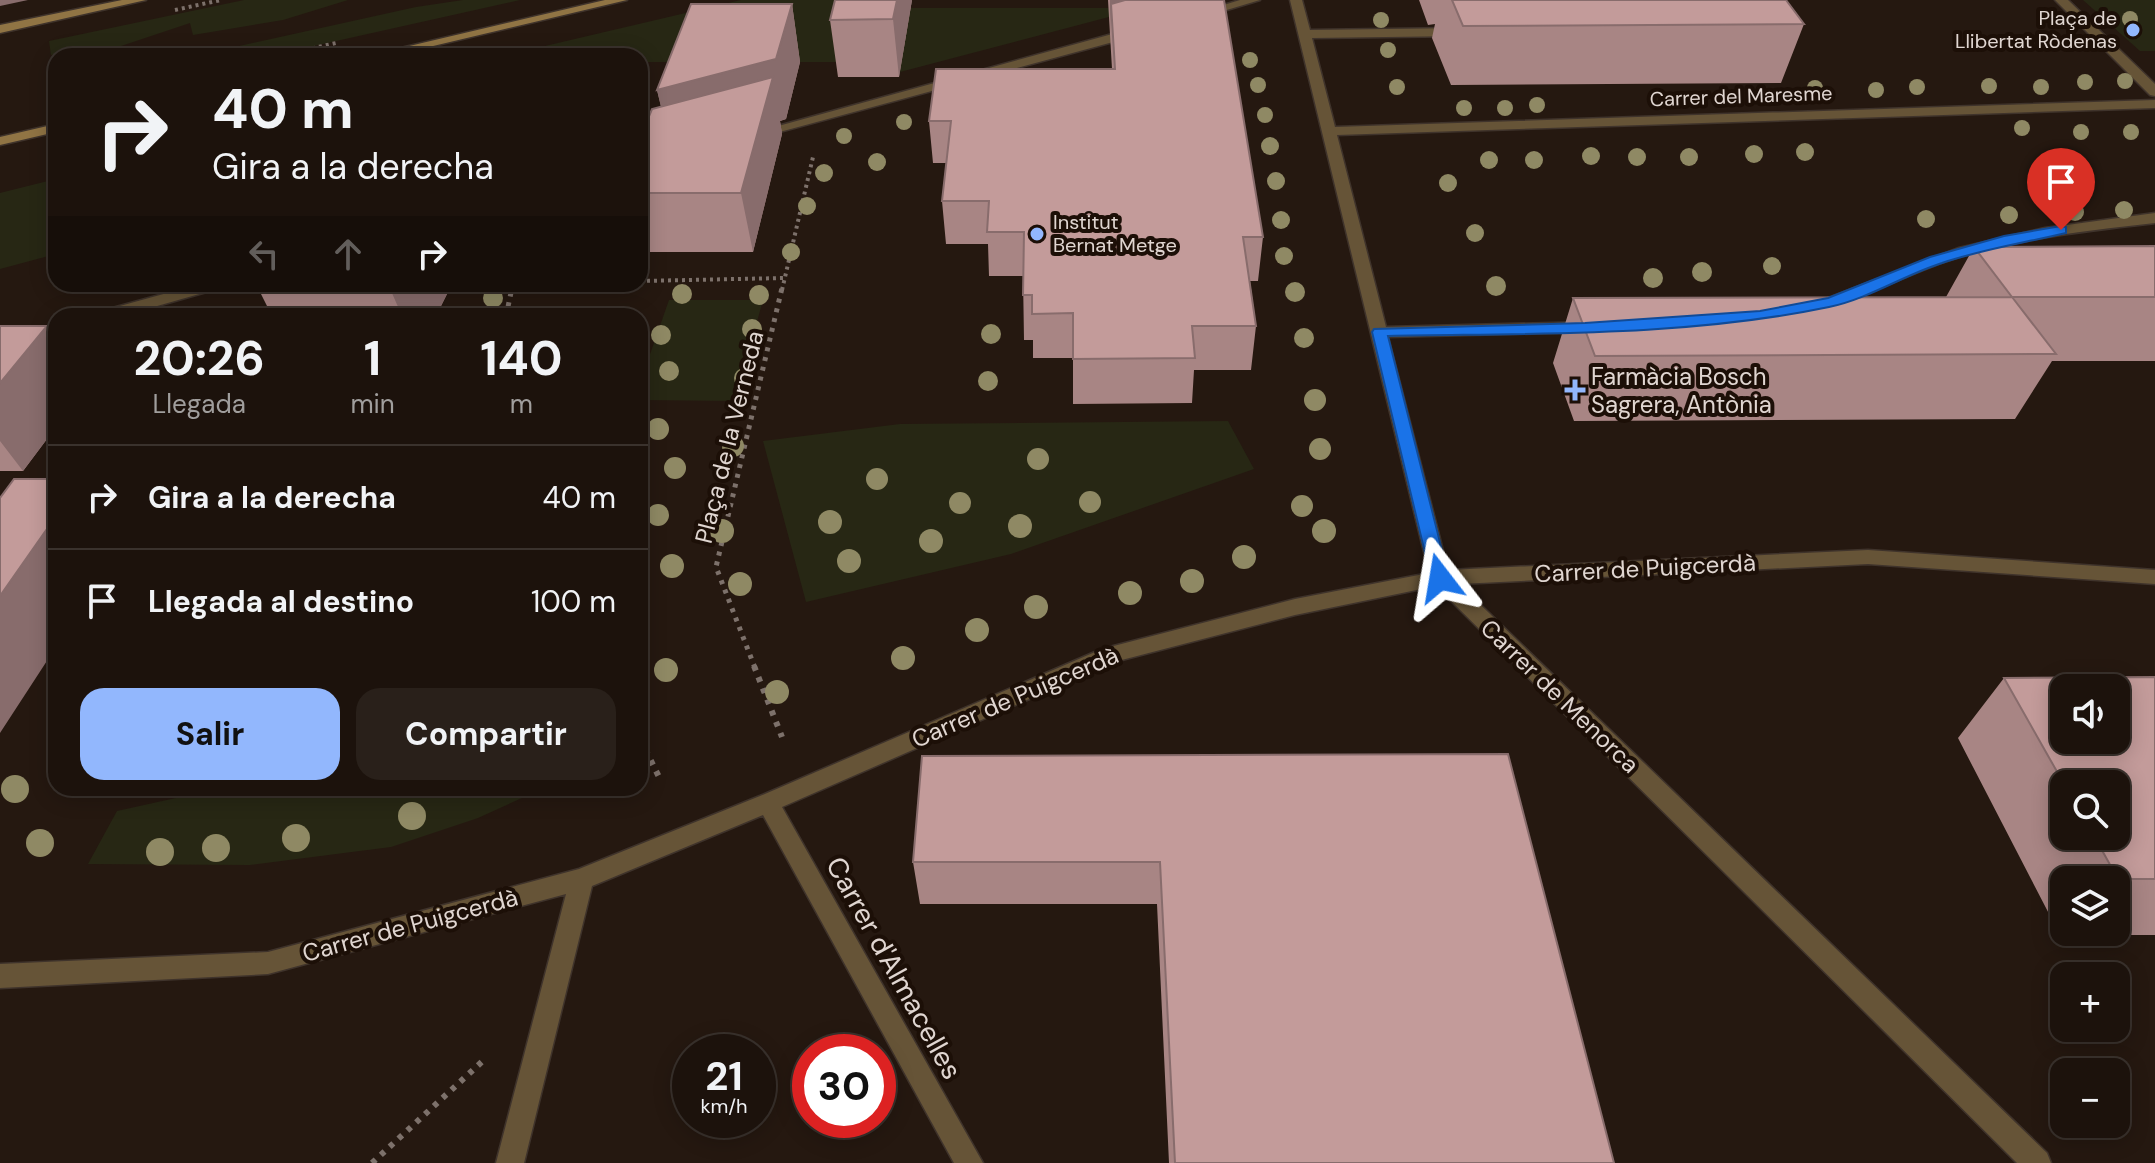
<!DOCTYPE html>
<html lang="es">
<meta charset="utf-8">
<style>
body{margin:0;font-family:"DM Sans",sans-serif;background:#29201a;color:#f1f3f6;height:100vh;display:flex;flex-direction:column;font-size:30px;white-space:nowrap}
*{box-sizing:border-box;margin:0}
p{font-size:26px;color:#a09e9d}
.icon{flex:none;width:44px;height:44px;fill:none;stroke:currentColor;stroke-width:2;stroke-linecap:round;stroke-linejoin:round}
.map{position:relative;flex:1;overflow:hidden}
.drawer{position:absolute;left:48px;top:308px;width:600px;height:488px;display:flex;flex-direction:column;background:#1c120c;border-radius:24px;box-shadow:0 4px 20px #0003,0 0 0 2px #3a322d}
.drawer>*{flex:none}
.banner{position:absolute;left:48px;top:48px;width:600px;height:244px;border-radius:24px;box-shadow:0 4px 20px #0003,0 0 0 2px #3a322d;background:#1c120c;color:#f1f3f6;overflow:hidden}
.fabs{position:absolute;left:2050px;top:674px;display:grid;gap:16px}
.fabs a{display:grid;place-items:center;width:80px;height:80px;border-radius:16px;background:#1c120c;box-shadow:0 4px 20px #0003,0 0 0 2px #3a322d;font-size:40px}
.speed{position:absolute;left:672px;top:1034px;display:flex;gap:16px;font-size:40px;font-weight:700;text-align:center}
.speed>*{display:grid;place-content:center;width:104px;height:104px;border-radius:50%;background:#1c120c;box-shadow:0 4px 20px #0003,0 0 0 2px #3a322d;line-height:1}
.speed small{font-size:20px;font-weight:400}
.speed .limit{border:12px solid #d22;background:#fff;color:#111}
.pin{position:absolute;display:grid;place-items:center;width:68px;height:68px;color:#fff;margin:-82px -34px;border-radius:50% 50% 50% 0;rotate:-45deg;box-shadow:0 0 8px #0007}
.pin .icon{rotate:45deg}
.me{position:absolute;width:88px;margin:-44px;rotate:346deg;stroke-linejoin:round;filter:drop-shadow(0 0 6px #0008)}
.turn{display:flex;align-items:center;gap:28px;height:168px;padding:0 32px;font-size:36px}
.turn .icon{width:104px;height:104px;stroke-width:2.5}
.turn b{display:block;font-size:56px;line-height:68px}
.lanes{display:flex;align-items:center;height:76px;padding:0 32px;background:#0003;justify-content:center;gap:40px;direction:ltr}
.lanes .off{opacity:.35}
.eta{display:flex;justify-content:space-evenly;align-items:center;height:136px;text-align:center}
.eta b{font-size:48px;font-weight:700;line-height:56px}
.cta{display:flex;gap:16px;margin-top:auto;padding:16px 32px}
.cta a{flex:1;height:92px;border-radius:24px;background:#92b7fd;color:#111;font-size:32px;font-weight:700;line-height:92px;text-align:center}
.cta a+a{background:#29201a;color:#f1f3f6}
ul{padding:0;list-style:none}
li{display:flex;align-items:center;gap:24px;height:104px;padding:0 32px;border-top:2px solid #3a322d}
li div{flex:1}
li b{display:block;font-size:30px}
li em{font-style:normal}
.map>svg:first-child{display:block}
</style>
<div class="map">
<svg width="2155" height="1163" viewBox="0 0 2155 1163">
<rect width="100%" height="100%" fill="#251810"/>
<path fill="#272714" d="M 244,0 L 348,0 L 283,20 L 193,35 L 190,23 L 115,48 L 51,55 L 49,41 Z
M 463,0 L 520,0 L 269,56 L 194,56 L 416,7 Z
M 741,0 L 855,0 L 854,8 L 1143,8 L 900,72 L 842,62 L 640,62 L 640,56 L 525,56 L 528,50 Z
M 2083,0 L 2155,0 L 2155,51 L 2140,51 Z
M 56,179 L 56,254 L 0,269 L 0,193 Z
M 669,300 L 763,300 L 735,401 L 640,400 L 640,383 Z
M 1228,421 L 1254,469 L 1011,554 L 806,602 L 763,441 L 900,424 Z
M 221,788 L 544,788 L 478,818 L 391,847 L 250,865 L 88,864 L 117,811 Z"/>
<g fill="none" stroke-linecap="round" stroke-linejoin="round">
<defs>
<path id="street" d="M 1240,0 L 1260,0 L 1200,18 L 1194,14 Z
M 1290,0 L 1302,0 L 1310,30 L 1461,28 L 1467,32 L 1461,36 L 1312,38 L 1335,127 L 2155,100 L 2155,108 L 1337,135 L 1386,327 L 1591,322 L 1599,327 L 1591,332 L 1388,337 L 1448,570 L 1868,550 L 2155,570 L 2155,584 L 1868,564 L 1459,584 L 2047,1153 L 2051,1163 L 2017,1163 L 1436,586 L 1295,615 L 1114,662 L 782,807 L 983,1163 L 954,1163 L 763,815 L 592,886 L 524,1163 L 496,1163 L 566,894 L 268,974 L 0,988 L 0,964 L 268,952 L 579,869 L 760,796 L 1102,649 L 1295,599 L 1429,573 Z
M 2055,0 L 2068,0 L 2155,84 L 2155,96 L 2150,95 Z
M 1134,28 L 1140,32 L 1139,35 L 761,137 L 751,137 L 749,134 Z
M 2155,213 L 2155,223 C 2084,231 2012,239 1944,262 C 1901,277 1862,299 1818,310 L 1810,305 L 1959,248 L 2045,228 Z
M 200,284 L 226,284 L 224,287 L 122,316 L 96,316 L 98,312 Z
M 56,325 L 56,335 L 0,350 L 0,340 Z"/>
<path id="secondary" d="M 122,0 L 146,0 L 0,33 L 0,25 Z
M 605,0 L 627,0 L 391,56 L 367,56 Z
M 56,124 L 56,132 L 0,145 L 0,137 Z"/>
</defs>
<use href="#street" stroke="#3f332b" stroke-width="3"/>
<use href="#secondary" stroke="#3f332b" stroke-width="3"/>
<path stroke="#7d716b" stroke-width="4" stroke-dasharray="3 4" stroke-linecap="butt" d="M 175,10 L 221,0
M 278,56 L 336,43
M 640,281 L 785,278
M 512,290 L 513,284
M 782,290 L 813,157"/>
<path stroke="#7d716b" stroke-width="5" stroke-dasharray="4 6" stroke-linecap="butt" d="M 506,316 L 512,288
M 755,668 L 716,567 L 782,288"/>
<path stroke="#7d716b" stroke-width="6" stroke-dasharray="5 7" stroke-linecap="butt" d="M 754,666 L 782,737
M 640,739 L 659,777
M 372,1163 L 486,1058"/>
<use href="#street" fill="#665437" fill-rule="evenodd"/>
<use href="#secondary" fill="#907444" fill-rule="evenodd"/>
</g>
<g fill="#8f8964">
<circle cx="2130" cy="19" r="8"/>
<circle cx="1381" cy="20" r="8"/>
<circle cx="2092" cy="43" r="8"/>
<circle cx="1388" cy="50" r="8"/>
<circle cx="1250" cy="60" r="8"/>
<circle cx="2125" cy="81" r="8"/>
<circle cx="2085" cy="82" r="8"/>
<circle cx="1258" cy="85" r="8"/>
<circle cx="1989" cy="86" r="8"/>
<circle cx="1397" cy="87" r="8"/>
<circle cx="1917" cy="87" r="8"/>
<circle cx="2041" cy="87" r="8"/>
<circle cx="1815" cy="88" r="8"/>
<circle cx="1876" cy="90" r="8"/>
<circle cx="1537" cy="105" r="8"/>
<circle cx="1464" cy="108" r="8"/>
<circle cx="1505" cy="108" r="8"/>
<circle cx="1265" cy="115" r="8"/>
<circle cx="904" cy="122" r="8"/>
<circle cx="2022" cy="128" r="8"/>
<circle cx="2081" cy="132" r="8"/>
<circle cx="2131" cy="132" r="8"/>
<circle cx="844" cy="136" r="8"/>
<circle cx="1270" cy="146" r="9"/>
<circle cx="1805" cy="152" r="9"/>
<circle cx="1754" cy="154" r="9"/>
<circle cx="1591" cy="156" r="9"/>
<circle cx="1637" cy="157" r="9"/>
<circle cx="1689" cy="157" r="9"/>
<circle cx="1489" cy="160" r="9"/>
<circle cx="1534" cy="160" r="9"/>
<circle cx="877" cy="162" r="9"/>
<circle cx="824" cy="173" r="9"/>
<circle cx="1276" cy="181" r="9"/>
<circle cx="1448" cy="183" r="9"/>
<circle cx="807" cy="206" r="9"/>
<circle cx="2124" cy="210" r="9"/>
<circle cx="2075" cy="212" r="9"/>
<circle cx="2009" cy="215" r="9"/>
<circle cx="1926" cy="219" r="9"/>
<circle cx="1281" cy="220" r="9"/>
<circle cx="1475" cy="233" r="9"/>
<circle cx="791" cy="252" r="9"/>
<circle cx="1284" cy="256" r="9"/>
<circle cx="1772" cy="266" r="9"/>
<circle cx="1702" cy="272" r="10"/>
<circle cx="1653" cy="278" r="10"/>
<circle cx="1496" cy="286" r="10"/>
<circle cx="1295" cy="292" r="10"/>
<circle cx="682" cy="294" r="10"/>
<circle cx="759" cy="295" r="10"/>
<circle cx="493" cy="298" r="10"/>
<circle cx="752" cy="329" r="10"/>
<circle cx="991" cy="334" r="10"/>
<circle cx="661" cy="335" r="10"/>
<circle cx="1304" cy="338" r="10"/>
<circle cx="669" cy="371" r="10"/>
<circle cx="744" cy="378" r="10"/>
<circle cx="988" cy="381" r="10"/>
<circle cx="1315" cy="400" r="11"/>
<circle cx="658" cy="429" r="11"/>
<circle cx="733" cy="446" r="11"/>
<circle cx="1320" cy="449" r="11"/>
<circle cx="1038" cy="459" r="11"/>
<circle cx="675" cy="468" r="11"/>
<circle cx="877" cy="479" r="11"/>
<circle cx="1090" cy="502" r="11"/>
<circle cx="960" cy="503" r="11"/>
<circle cx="1302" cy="506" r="11"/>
<circle cx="658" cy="515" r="11"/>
<circle cx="830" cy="522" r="12"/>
<circle cx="1020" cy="526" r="12"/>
<circle cx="722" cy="531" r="12"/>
<circle cx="1324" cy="531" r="12"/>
<circle cx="931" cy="541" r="12"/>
<circle cx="1244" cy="557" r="12"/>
<circle cx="849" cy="561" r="12"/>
<circle cx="672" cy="566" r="12"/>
<circle cx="1192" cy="581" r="12"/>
<circle cx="740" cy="584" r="12"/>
<circle cx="1130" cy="593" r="12"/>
<circle cx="1036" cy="607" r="12"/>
<circle cx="977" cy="630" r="12"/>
<circle cx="903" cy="658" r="12"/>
<circle cx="666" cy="670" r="12"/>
<circle cx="777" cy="692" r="12"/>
<circle cx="15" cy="789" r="14"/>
<circle cx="412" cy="816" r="14"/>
<circle cx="296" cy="838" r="14"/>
<circle cx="40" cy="843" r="14"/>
<circle cx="216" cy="848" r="14"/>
<circle cx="160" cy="852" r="14"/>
</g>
<path fill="#a88584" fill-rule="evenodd" d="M 912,0 L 899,77 L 838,77 L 830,20 Z
M 1108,0 L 1224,0 L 1263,237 L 1258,281 L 1250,281 L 1256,326 L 1251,370 L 1194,370 L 1192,403 L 1073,404 L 1073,358 L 1033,358 L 1033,340 L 1024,340 L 1023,276 L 989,276 L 988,244 L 946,244 L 942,201 L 946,163 L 933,163 L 929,121 L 1112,69 Z
M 1419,0 L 1786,0 L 1804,24 L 1781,83 L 1451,85 L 1432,38 L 1435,24 L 1428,25 Z
M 792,4 L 800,62 L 786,119 L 780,121 L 782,134 L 753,252 L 640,252 L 640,138 L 661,106 L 657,90 Z
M 2155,246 L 2155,361 L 2052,361 L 2015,419 L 1574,421 L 1553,363 L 1573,298 L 1946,297 L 1974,247 Z
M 265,284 L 452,284 L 436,316 L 272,316 L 260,292 Z
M 0,326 L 56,340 L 56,427 L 23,471 L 0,471 Z
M 2155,677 L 2155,935 L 2060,935 L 1958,738 L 2004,678 ZM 2064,784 L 2116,836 L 2064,836 ZM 2064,880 L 2116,880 L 2116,932 L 2064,932 Z
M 1508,754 L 1614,1163 L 1169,1163 L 1157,904 L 920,904 L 913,862 Z"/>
<path fill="#886c6c" d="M 0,0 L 28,0 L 0,6 Z
M 897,0 L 912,0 L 899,77 L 893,19 Z
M 1110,0 L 1215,0 L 1111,4 L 1110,32 Z
M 792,4 L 800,62 L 786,119 L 780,121 L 782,134 L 753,252 L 741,193 L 671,150 L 657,90 Z
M 397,284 L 452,284 L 436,316 L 402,316 L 392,293 Z
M 47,326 L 56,340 L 56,427 L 23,471 L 0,441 L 0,383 Z
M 56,516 L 56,647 L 0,733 L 0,596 Z"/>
<path fill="#c39b9a" stroke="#886c6c" stroke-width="2" fill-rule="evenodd" d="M 835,0 L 897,0 L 893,19 L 830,20 Z
M 1125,0 L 1224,0 L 1263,237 L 1243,237 L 1256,326 L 1192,326 L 1195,358 L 1073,359 L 1073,313 L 1032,314 L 1032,295 L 1023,295 L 1024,232 L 987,232 L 989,201 L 942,201 L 951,121 L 929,121 L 936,69 L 1115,69 L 1111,4 Z
M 1452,0 L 1786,0 L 1804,24 L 1463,26 Z
M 691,4 L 792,4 L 776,59 L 657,90 Z
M 773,77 L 741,193 L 640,193 L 640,138 L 652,109 Z
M 2155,246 L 2155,297 L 2012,297 L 1974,247 Z
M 265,284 L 397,284 L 392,293 L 260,292 Z
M 2012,297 L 2056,354 L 1595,356 L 1573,298 Z
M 0,326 L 47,326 L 0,383 Z
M 14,479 L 56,479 L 56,516 L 0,596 L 0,498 Z
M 2155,677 L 2155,879 L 2118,879 L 2094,836 L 2116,836 L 2116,784 L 2064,784 L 2004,678 ZM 2064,688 L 2116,688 L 2116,740 L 2064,740 Z
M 1508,754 L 1614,1163 L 1175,1163 L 1160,862 L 913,862 L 922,756 Z"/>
<path fill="#1a73e8" stroke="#114b97" stroke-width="2" d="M 2061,226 L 2066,227 L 2066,233 C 2024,243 1983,249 1942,263 C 1904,275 1868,299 1829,307 C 1685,337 1535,333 1388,336 L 1449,578 L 1440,585 L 1431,578 L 1372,332 L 1374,329 L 1585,323 L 1760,311 L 1828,298 L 1930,257 L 2004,236 Z"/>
<g fill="#92b7fd" stroke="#1c0f07" stroke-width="3">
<circle cx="2133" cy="30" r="8"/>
<circle cx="1037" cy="234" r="8"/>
<path d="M1571 378h8v8h8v8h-8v8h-8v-8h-8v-8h8z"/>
</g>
<g text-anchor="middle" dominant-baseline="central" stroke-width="8" stroke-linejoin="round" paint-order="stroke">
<g font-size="20" fill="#e0d6d1" stroke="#1c0f07" text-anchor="end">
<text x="2117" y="18">Plaça de<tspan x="2117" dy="23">Llibertat Ròdenas</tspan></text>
<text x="1053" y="222" text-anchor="start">Institut<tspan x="1053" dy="23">Bernat Metge</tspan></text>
</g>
<g font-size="20" fill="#e0d6d1" stroke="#1c0f07">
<text transform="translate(1741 96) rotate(-2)">Carrer del Maresme</text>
</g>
<g font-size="24" fill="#e0d6d1" stroke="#1c0f07" text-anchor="start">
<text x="1591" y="376">Farmàcia Bosch<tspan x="1591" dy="28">Sagrera, Antònia</tspan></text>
</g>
<g font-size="24" fill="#e0d6d1" stroke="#1c0f07">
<text transform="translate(729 437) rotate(-76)">Plaça de la Verneda</text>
<text transform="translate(1645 568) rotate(-3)">Carrer de Puigcerdà</text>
<text transform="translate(1560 696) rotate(44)">Carrer de Menorca</text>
<text transform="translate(1015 697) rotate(-23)">Carrer de Puigcerdà</text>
<text transform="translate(410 925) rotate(-15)">Carrer de Puigcerdà</text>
</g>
<g font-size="28" fill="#e0d6d1" stroke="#1c0f07">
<text transform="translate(894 968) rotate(61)">Carrer d'Almacelles</text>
</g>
</g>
</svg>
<div class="fabs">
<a><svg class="icon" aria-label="sound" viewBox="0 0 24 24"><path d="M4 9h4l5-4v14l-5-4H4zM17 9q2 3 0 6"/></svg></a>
<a><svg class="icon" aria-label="search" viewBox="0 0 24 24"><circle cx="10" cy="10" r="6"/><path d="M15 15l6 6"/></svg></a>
<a><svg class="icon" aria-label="layers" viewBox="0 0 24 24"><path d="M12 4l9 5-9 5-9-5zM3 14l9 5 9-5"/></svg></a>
<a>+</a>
<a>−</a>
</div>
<div class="speed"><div>21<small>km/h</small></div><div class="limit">30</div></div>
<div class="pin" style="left:2061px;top:230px;background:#d93025"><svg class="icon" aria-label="arrive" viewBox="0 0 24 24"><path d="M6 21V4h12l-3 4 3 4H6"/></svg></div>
<svg class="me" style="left:1440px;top:578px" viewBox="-20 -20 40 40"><path d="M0-17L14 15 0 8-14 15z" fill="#1a73e8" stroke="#fff" stroke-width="4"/></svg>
<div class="banner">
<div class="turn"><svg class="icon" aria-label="right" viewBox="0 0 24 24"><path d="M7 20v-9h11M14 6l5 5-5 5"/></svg><div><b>40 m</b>Gira a la derecha</div></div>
<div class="lanes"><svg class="icon off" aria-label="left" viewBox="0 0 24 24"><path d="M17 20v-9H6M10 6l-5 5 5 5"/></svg><svg class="icon off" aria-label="ahead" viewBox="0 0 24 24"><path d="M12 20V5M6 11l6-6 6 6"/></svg><svg class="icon" aria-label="right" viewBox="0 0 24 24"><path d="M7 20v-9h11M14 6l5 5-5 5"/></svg></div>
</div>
<section class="drawer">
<div class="eta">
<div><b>20:26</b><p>Llegada</p></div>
<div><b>1</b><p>min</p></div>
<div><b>140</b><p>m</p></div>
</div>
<ul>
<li><svg class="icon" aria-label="right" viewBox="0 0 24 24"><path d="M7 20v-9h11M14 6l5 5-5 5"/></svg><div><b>Gira a la derecha</b></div><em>40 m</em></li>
<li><svg class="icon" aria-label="arrive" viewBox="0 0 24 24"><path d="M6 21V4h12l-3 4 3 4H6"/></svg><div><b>Llegada al destino</b></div><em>100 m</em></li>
</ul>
<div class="cta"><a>Salir</a><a>Compartir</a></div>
</section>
</div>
